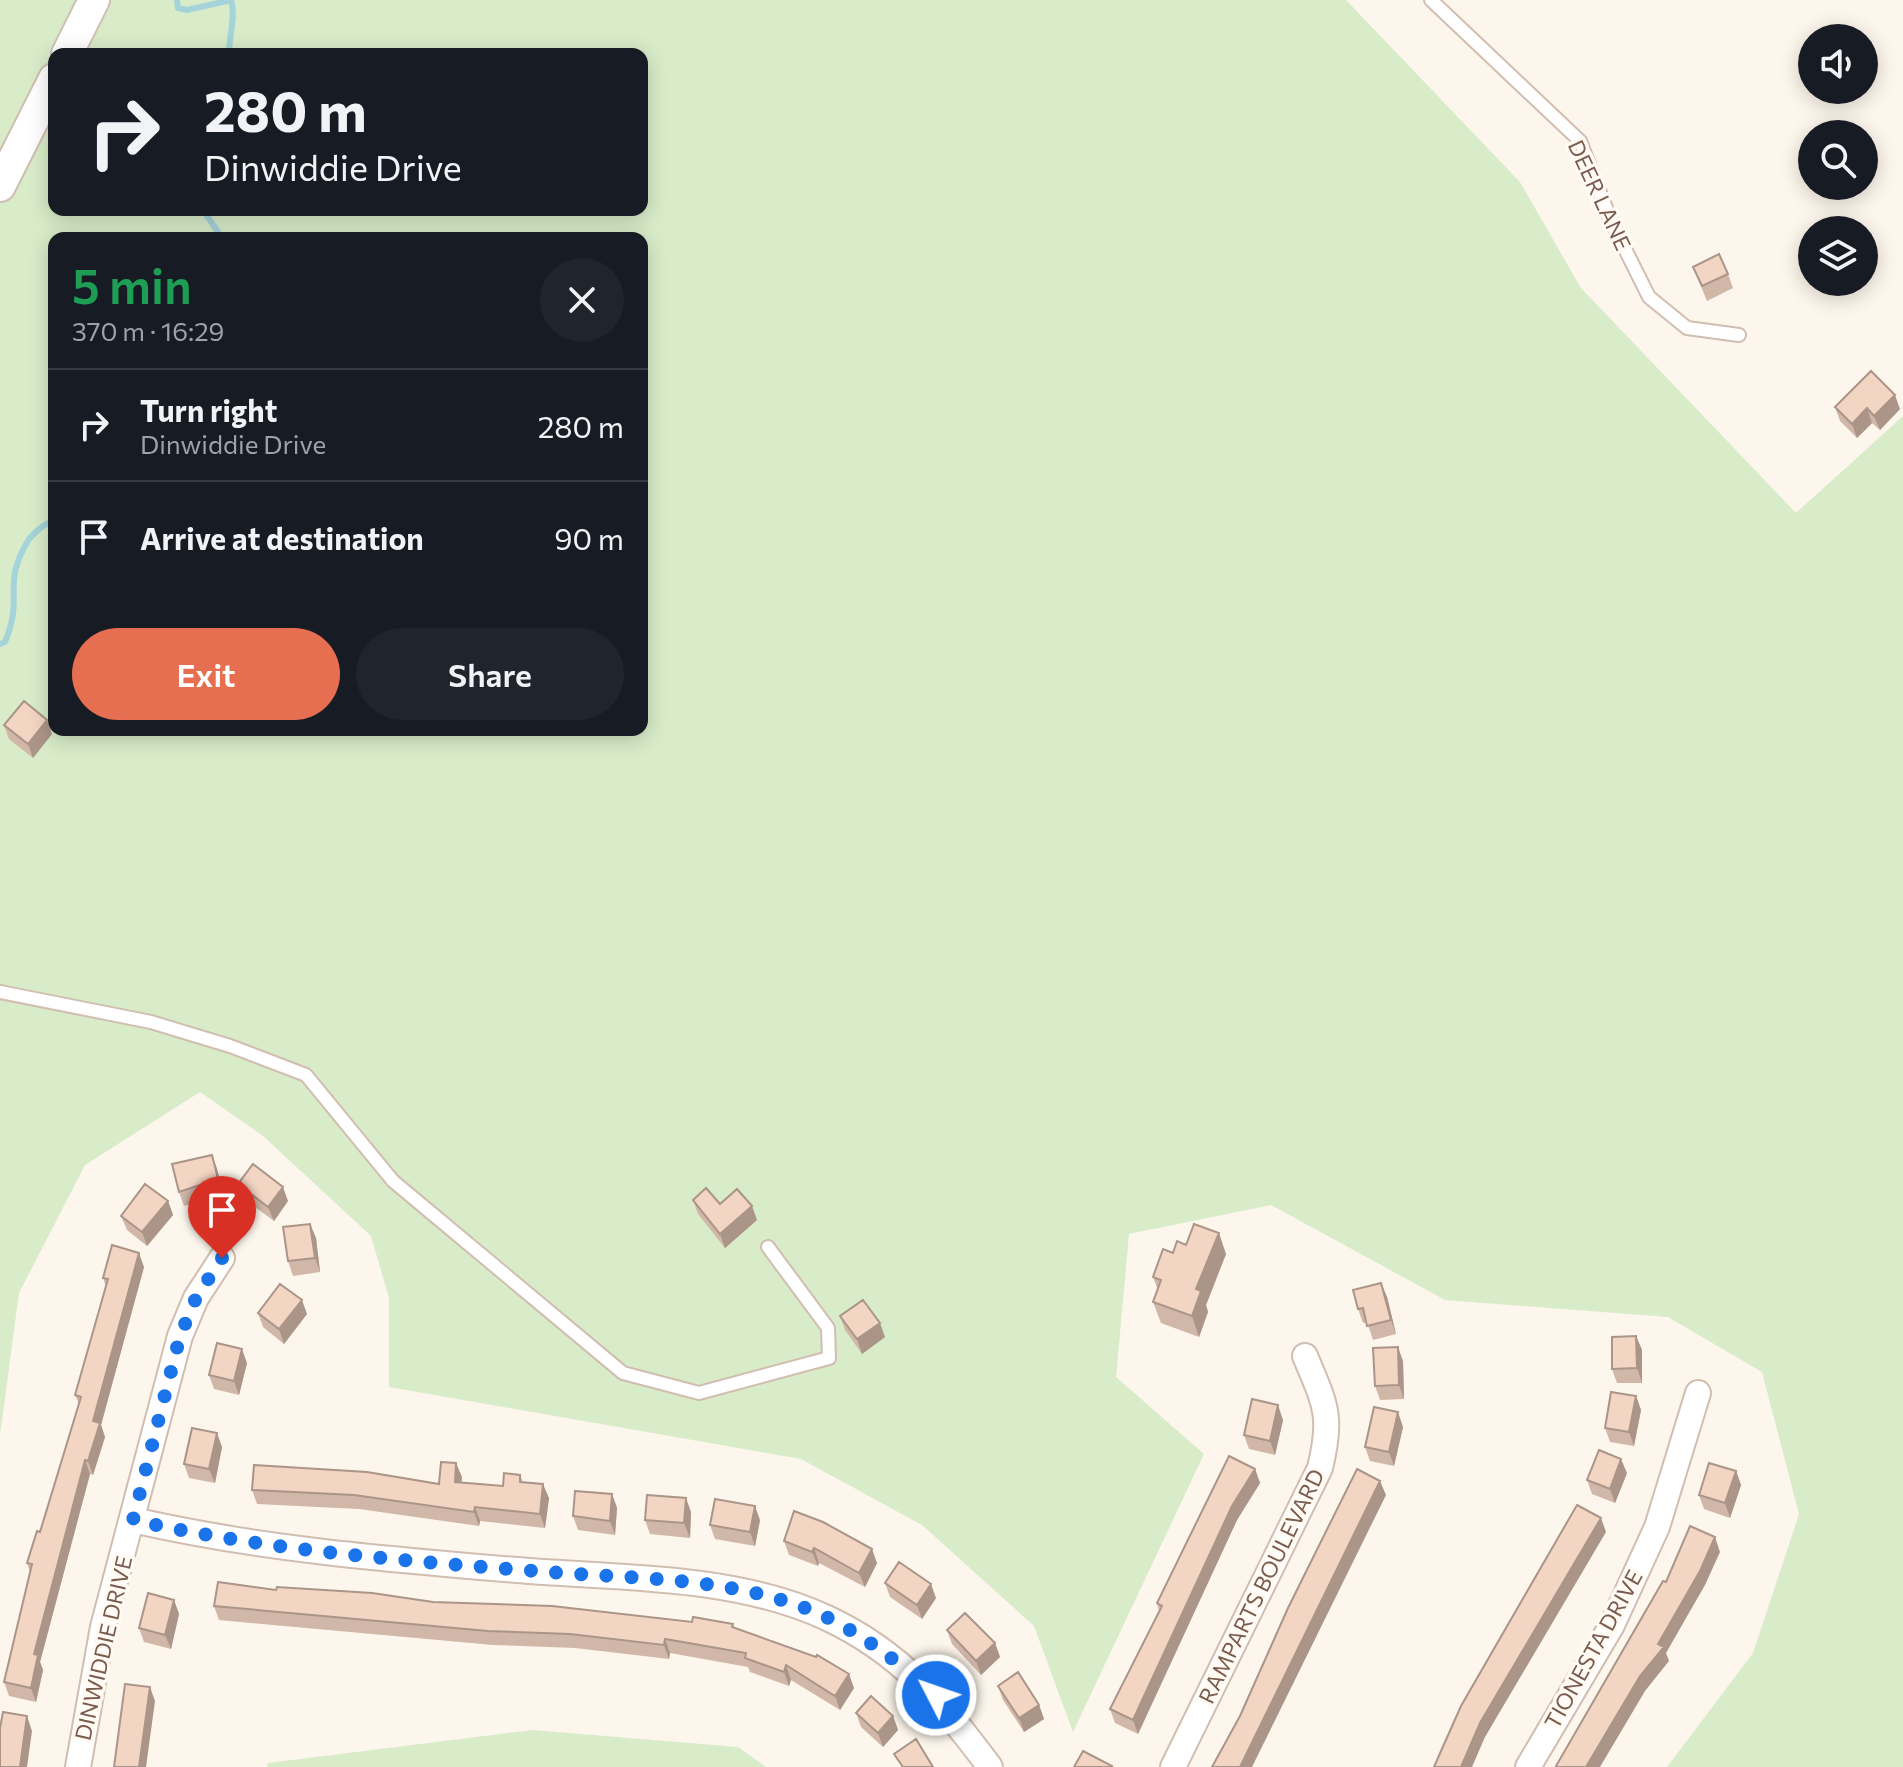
<!DOCTYPE html>
<meta charset="utf-8">
<style>
body{margin:0;font-family:Commissioner,sans-serif;background:#20242c;color:#f1f3f6;height:100vh;display:flex;flex-direction:column;font-size:30px;white-space:nowrap}
*{box-sizing:border-box;margin:0}
p{font-size:26px;color:#9ea1a6}
.icon{flex:none;width:44px;height:44px;fill:none;stroke:currentColor;stroke-width:2;stroke-linecap:round;stroke-linejoin:round}
.map{position:relative;flex:1;overflow:hidden}
.sheet{position:absolute;left:48px;top:232px;width:600px;height:504px;display:flex;flex-direction:column;background:#171b24;border-radius:16px;box-shadow:0 4px 20px #0003}
.sheet>*{flex:none}
.hud{position:absolute;left:48px;top:48px;width:600px;height:168px;border-radius:16px;box-shadow:0 4px 20px #0003;background:#171b24;color:#f1f3f6;overflow:hidden}
.fabs{position:absolute;left:1798px;top:24px;display:grid;gap:16px}
.fabs a{display:grid;place-items:center;width:80px;height:80px;border-radius:50%;background:#171b24;box-shadow:0 4px 20px #0003;font-size:40px}
.pin{position:absolute;display:grid;place-items:center;width:68px;height:68px;color:#fff;margin:-82px -34px;border-radius:50% 50% 50% 0;rotate:-45deg;box-shadow:0 0 8px #0007}
.pin .icon{rotate:45deg}
.me{position:absolute;width:88px;margin:-44px;rotate:311deg;stroke-linejoin:round;filter:drop-shadow(0 0 6px #0008)}
.turn{display:flex;align-items:center;gap:28px;height:168px;padding:0 24px;font-size:36px}
.turn .icon{width:104px;height:104px;stroke-width:2.5}
.turn b{display:block;font-size:56px;line-height:68px}
.round{display:grid;place-items:center;flex:none;width:84px;height:84px;border-radius:42px;background:#20242c}
.summary{display:flex;align-items:center;justify-content:space-between;height:136px;padding:0 24px}
h1{font-size:48px;font-weight:600;line-height:60px;color:#1e9e55}
.button{display:flex;gap:16px;margin-top:auto;padding:16px 24px}
.button a{flex:1;height:92px;border-radius:48px;background:#e76f51;color:#fff;font-size:32px;font-weight:600;line-height:92px;text-align:center}
.button a+a{background:#20242c;color:#f1f3f6}
ul{padding:0;list-style:none}
li{display:flex;align-items:center;gap:24px;height:112px;padding:0 24px;border-top:2px solid #363941}
li div{flex:1}
li b{display:block;font-size:30px}
li em{font-style:normal}
.map>svg:first-child{display:block}
</style>
<div class="map">
<svg width="1903" height="1767" viewBox="0 0 1903 1767">
<rect width="100%" height="100%" fill="#fdf6ec"/>
<path fill="#d8ecc9" fill-rule="evenodd" d="M 0,0 L 1346,0 L 1520,182 L 1581,288 L 1796,513 L 1903,416 L 1903,1767 L 1667,1767 L 1753,1653 L 1799,1514 L 1762,1372 L 1668,1317 L 1445,1300 L 1271,1205 L 1129,1234 L 1116,1377 L 1204,1454 L 1073,1732 L 1034,1626 L 922,1525 L 801,1459 L 389,1387 L 389,1298 L 371,1236 L 263,1136 L 200,1092 L 85,1165 L 19,1293 L 0,1435 ZM 54,54 L 642,54 L 642,210 L 54,210 ZM 54,238 L 642,238 L 642,730 L 54,730 Z
M 533,1730 L 738,1747 L 766,1767 L 267,1767 L 268,1763 Z"/>
<g fill="none" stroke-linecap="round" stroke-linejoin="round">
<path stroke="#a5d3da" stroke-width="6" d="M 177,0 L 178,8 L 187,10 L 231,0
M 229,54 C 229,35 236,17 231,0
M 203,210 L 222,238
M 0,644 L 5,642 C 25,594 0,587 29,539 C 36,531 44,523 54,521"/>
<defs>
<path id="service" d="M 1431,0 L 1580,141 L 1611,221 L 1649,297 L 1687,328 L 1739,335
M 0,992 L 151,1022 L 230,1046 L 306,1075 L 393,1181 L 623,1373 L 699,1393 L 829,1358 L 828,1328 L 768,1247"/>
<path id="minor" d="M 133,1520 C 264,1550 396,1560 529,1571 C 626,1578 737,1576 827,1618 C 902,1653 942,1703 990,1767
M 78,1767 L 103,1627 L 180,1336 L 196,1298 L 222,1258
M 1173,1767 L 1320,1468 C 1333,1415 1325,1404 1305,1356
M 1528,1767 L 1612,1625 L 1657,1527 L 1698,1393"/>
<path id="tertiary" d="M 67,54 L 94,0
M 0,186 L 54,79"/>
</defs>
<use href="#service" stroke="#d1beb0" stroke-width="16"/>
<use href="#minor" stroke="#d1beb0" stroke-width="28"/>
<use href="#tertiary" stroke="#d1beb0" stroke-width="34"/>
<use href="#service" stroke="#fff" stroke-width="12"/>
<use href="#minor" stroke="#fff" stroke-width="24"/>
<use href="#tertiary" stroke="#fff" stroke-width="30"/>
</g>
<path fill="#d1b7a8" d="M 1693,267 L 1728,274 L 1733,288 L 1707,301 Z
M 1835,407 L 1900,409 L 1880,430 L 1872,423 L 1857,438 L 1840,421 Z
M 47,720 L 52,734 L 33,758 L 9,739 L 4,725 Z
M 212,1155 L 217,1169 L 223,1194 L 184,1206 L 179,1192 Z
M 238,1184 L 288,1201 L 274,1221 L 243,1198 Z
M 693,1200 L 720,1204 L 757,1220 L 725,1248 L 698,1214 Z
M 168,1201 L 173,1215 L 147,1246 L 127,1230 L 121,1216 Z
M 310,1224 L 316,1238 L 320,1272 L 293,1276 L 288,1261 Z
M 1186,1245 L 1226,1254 L 1206,1305 L 1208,1312 L 1199,1337 L 1161,1323 L 1153,1302 L 1158,1290 L 1153,1277 L 1173,1253 Z
M 144,1267 L 101,1425 L 105,1437 L 93,1475 L 90,1474 L 40,1662 L 43,1670 L 36,1702 L 9,1696 L 4,1682 L 30,1572 L 27,1563 L 40,1532 L 79,1404 L 75,1395 L 106,1287 L 103,1278 Z
M 1381,1283 L 1387,1297 L 1396,1334 L 1373,1340 L 1367,1322 L 1363,1323 L 1358,1309 Z
M 258,1313 L 307,1314 L 284,1344 L 263,1327 Z
M 840,1316 L 885,1337 L 862,1354 L 845,1330 Z
M 1636,1336 L 1642,1350 L 1642,1383 L 1617,1383 L 1612,1369 Z
M 1403,1361 L 1404,1399 L 1380,1400 L 1375,1386 Z
M 247,1363 L 239,1395 L 214,1389 L 209,1375 Z
M 1636,1396 L 1641,1410 L 1634,1446 L 1610,1442 L 1605,1428 Z
M 1283,1420 L 1275,1455 L 1249,1449 L 1244,1435 Z
M 1403,1427 L 1394,1466 L 1370,1461 L 1365,1447 Z
M 222,1447 L 215,1483 L 189,1478 L 184,1464 Z
M 1255,1469 L 1260,1483 L 1237,1520 L 1138,1734 L 1115,1723 L 1110,1709 L 1159,1611 L 1157,1603 Z
M 1736,1471 L 1741,1485 L 1730,1518 L 1704,1509 L 1699,1495 Z
M 1627,1473 L 1615,1503 L 1592,1494 L 1587,1480 Z
M 520,1475 L 523,1482 L 549,1498 L 545,1528 L 480,1521 L 479,1526 L 359,1509 L 257,1504 L 252,1490 L 439,1484 L 462,1477 L 461,1482 L 503,1486 Z
M 612,1494 L 617,1508 L 615,1535 L 578,1530 L 573,1516 Z
M 691,1512 L 690,1538 L 650,1534 L 645,1520 Z
M 760,1520 L 755,1546 L 715,1539 L 710,1525 Z
M 784,1541 L 877,1563 L 865,1587 L 819,1563 L 818,1566 L 789,1555 Z
M 885,1583 L 936,1598 L 922,1619 L 890,1597 Z
M 276,1590 L 692,1622 L 733,1624 L 734,1628 L 854,1688 L 840,1710 L 791,1680 L 789,1686 L 750,1672 L 748,1667 L 670,1653 L 669,1659 L 575,1648 L 493,1645 L 219,1620 L 214,1606 Z
M 174,1600 L 179,1614 L 171,1649 L 144,1642 L 139,1628 Z
M 947,1630 L 995,1643 L 1000,1657 L 981,1675 L 952,1644 Z
M 998,1686 L 1039,1705 L 1044,1719 L 1024,1732 L 1003,1700 Z
M 856,1713 L 893,1716 L 898,1730 L 883,1747 L 861,1727 Z"/>
<path fill="#aa9588" d="M 1895,395 L 1900,409 L 1880,430 L 1874,416 Z
M 1867,408 L 1872,423 L 1857,438 L 1852,424 Z
M 47,720 L 52,734 L 33,758 L 28,744 Z
M 212,1155 L 217,1169 L 223,1194 L 218,1179 Z
M 283,1187 L 288,1201 L 274,1221 L 268,1207 Z
M 168,1201 L 173,1215 L 147,1246 L 142,1232 Z
M 752,1206 L 757,1220 L 725,1248 L 720,1234 Z
M 310,1224 L 316,1238 L 320,1272 L 315,1258 Z
M 1219,1233 L 1226,1254 L 1206,1305 L 1208,1312 L 1199,1337 L 1192,1316 L 1196,1289 Z
M 139,1253 L 144,1267 L 101,1425 L 105,1437 L 93,1475 L 88,1461 L 93,1421 Z
M 1381,1283 L 1387,1297 L 1396,1334 L 1391,1320 Z
M 302,1300 L 307,1314 L 284,1344 L 279,1329 Z
M 880,1323 L 885,1337 L 862,1354 L 857,1339 Z
M 1636,1336 L 1642,1350 L 1642,1383 L 1637,1368 Z
M 1398,1347 L 1403,1361 L 1404,1399 L 1399,1385 Z
M 242,1349 L 247,1363 L 239,1395 L 234,1381 Z
M 1636,1396 L 1641,1410 L 1634,1446 L 1629,1432 Z
M 1278,1405 L 1283,1420 L 1275,1455 L 1270,1441 Z
M 1398,1412 L 1403,1427 L 1394,1466 L 1389,1452 Z
M 217,1433 L 222,1447 L 215,1483 L 209,1469 Z
M 1621,1459 L 1627,1473 L 1615,1503 L 1610,1489 Z
M 85,1460 L 90,1474 L 40,1662 L 43,1670 L 36,1702 L 31,1688 L 34,1654 Z
M 456,1463 L 462,1477 L 460,1496 L 455,1482 Z
M 1255,1469 L 1260,1483 L 1237,1520 L 1138,1734 L 1133,1720 L 1232,1506 Z
M 1736,1471 L 1741,1485 L 1730,1518 L 1725,1503 Z
M 1380,1481 L 1386,1495 L 1252,1767 L 1240,1767 Z
M 543,1484 L 549,1498 L 545,1528 L 540,1514 Z
M 612,1494 L 617,1508 L 615,1535 L 610,1521 Z
M 686,1498 L 691,1512 L 690,1538 L 684,1523 Z
M 755,1506 L 760,1520 L 755,1546 L 750,1532 Z
M 475,1507 L 480,1521 L 479,1526 L 474,1512 Z
M 1601,1518 L 1606,1532 L 1485,1737 L 1472,1767 L 1461,1767 L 1480,1723 Z
M 1715,1537 L 1720,1552 L 1705,1585 L 1666,1653 L 1669,1661 L 1645,1691 L 1600,1767 L 1586,1767 L 1658,1644 Z
M 814,1548 L 819,1563 L 818,1566 L 812,1552 Z
M 872,1549 L 877,1563 L 865,1587 L 859,1573 Z
M 931,1584 L 936,1598 L 922,1619 L 917,1605 Z
M 174,1600 L 179,1614 L 171,1649 L 165,1635 Z
M 665,1639 L 670,1653 L 669,1659 L 664,1645 Z
M 995,1643 L 1000,1657 L 981,1675 L 976,1661 Z
M 786,1665 L 791,1680 L 789,1686 L 784,1672 Z
M 849,1674 L 854,1688 L 840,1710 L 835,1696 Z
M 150,1687 L 155,1701 L 146,1767 L 139,1767 Z
M 1039,1705 L 1044,1719 L 1024,1732 L 1019,1718 Z
M 27,1716 L 32,1731 L 27,1767 L 20,1767 Z
M 893,1716 L 898,1730 L 883,1747 L 878,1733 Z"/>
<path fill="#f3d5c3" stroke="#aa9588" stroke-width="2" d="M 1719,254 L 1728,274 L 1702,286 L 1693,267 Z
M 1871,371 L 1895,395 L 1874,416 L 1867,408 L 1852,424 L 1835,407 Z
M 24,701 L 47,720 L 28,744 L 4,725 Z
M 212,1155 L 218,1179 L 179,1192 L 172,1164 Z
M 253,1164 L 283,1187 L 268,1207 L 238,1184 Z
M 145,1184 L 168,1201 L 142,1232 L 121,1216 Z
M 706,1188 L 720,1204 L 737,1189 L 752,1206 L 720,1234 L 693,1200 Z
M 310,1224 L 315,1258 L 288,1261 L 283,1227 Z
M 1194,1224 L 1219,1233 L 1196,1289 L 1201,1291 L 1192,1316 L 1153,1302 L 1161,1280 L 1153,1277 L 1163,1249 L 1173,1253 L 1177,1241 L 1186,1245 Z
M 112,1245 L 139,1253 L 93,1421 L 100,1423 L 88,1461 L 85,1460 L 34,1654 L 38,1655 L 31,1688 L 4,1682 L 32,1564 L 27,1563 L 37,1531 L 40,1532 L 81,1397 L 75,1395 L 108,1279 L 103,1278 Z
M 1381,1283 L 1391,1320 L 1367,1326 L 1363,1308 L 1358,1309 L 1353,1290 Z
M 280,1284 L 302,1300 L 279,1329 L 258,1313 Z
M 863,1300 L 880,1323 L 857,1339 L 840,1316 Z
M 1636,1336 L 1637,1368 L 1612,1369 L 1612,1337 Z
M 217,1343 L 242,1349 L 234,1381 L 209,1375 Z
M 1398,1347 L 1399,1385 L 1375,1386 L 1373,1348 Z
M 1611,1392 L 1636,1396 L 1629,1432 L 1605,1428 Z
M 1252,1399 L 1278,1405 L 1270,1441 L 1244,1435 Z
M 1374,1407 L 1398,1412 L 1389,1452 L 1365,1447 Z
M 192,1428 L 217,1433 L 209,1469 L 184,1464 Z
M 1599,1450 L 1621,1459 L 1610,1489 L 1587,1480 Z
M 1229,1456 L 1255,1469 L 1232,1506 L 1133,1720 L 1110,1709 L 1162,1606 L 1157,1603 Z
M 441,1462 L 456,1463 L 455,1482 L 503,1486 L 504,1473 L 520,1475 L 520,1482 L 543,1484 L 540,1514 L 475,1507 L 474,1512 L 354,1495 L 252,1490 L 254,1465 L 367,1472 L 439,1484 Z
M 1709,1463 L 1736,1471 L 1725,1503 L 1699,1495 Z
M 1357,1469 L 1380,1481 L 1240,1767 L 1212,1767 L 1240,1716 L 1288,1608 Z
M 575,1491 L 612,1494 L 610,1521 L 573,1516 Z
M 647,1495 L 686,1498 L 684,1523 L 645,1520 Z
M 715,1499 L 755,1506 L 750,1532 L 710,1525 Z
M 1577,1505 L 1601,1518 L 1480,1723 L 1461,1767 L 1434,1767 L 1441,1751 L 1461,1706 Z
M 794,1511 L 823,1522 L 872,1549 L 859,1573 L 814,1548 L 812,1552 L 784,1541 Z
M 1690,1526 L 1715,1537 L 1700,1571 L 1658,1644 L 1664,1647 L 1640,1676 L 1586,1767 L 1557,1767 L 1556,1766 L 1663,1581 L 1666,1582 Z
M 899,1562 L 931,1584 L 917,1605 L 885,1583 Z
M 218,1582 L 276,1590 L 277,1587 L 372,1593 L 433,1602 L 552,1606 L 692,1622 L 693,1617 L 733,1624 L 732,1627 L 816,1657 L 817,1655 L 849,1674 L 835,1696 L 786,1665 L 784,1672 L 745,1658 L 746,1653 L 665,1639 L 664,1645 L 570,1634 L 488,1631 L 214,1606 Z
M 148,1593 L 174,1600 L 165,1635 L 139,1628 Z
M 965,1613 L 995,1643 L 976,1661 L 947,1630 Z
M 1018,1672 L 1039,1705 L 1019,1718 L 998,1686 Z
M 125,1684 L 150,1687 L 139,1767 L 114,1767 Z
M 871,1696 L 893,1716 L 878,1733 L 856,1713 Z
M 3,1712 L 27,1716 L 20,1767 L 0,1767 L 0,1728 Z
M 916,1739 L 933,1767 L 903,1767 L 894,1754 Z
M 1083,1751 L 1112,1766 L 1111,1767 L 1074,1767 Z"/>
<g fill="none" stroke-linecap="round" stroke-linejoin="round">
<path stroke="#1a73e8" stroke-width="14" stroke-dasharray="0 25.2" d="M 222,1258 L 196,1298 L 180,1336 L 133,1520 C 270,1551 408,1561 548,1572 C 639,1579 744,1577 828,1618 C 868,1638 903,1666 936,1695"/>
</g>
<g text-anchor="middle" dominant-baseline="central" stroke-width="7" stroke-linejoin="round" paint-order="stroke">
<g font-size="22" fill="#7a5c4d" stroke="#fffaf3">
<text transform="translate(1600 195) rotate(65)">DEER LANE</text>
<text transform="translate(1261 1586) rotate(-64)">RAMPARTS BOULEVARD</text>
<text transform="translate(103 1648) rotate(-77)">DINWIDDIE DRIVE</text>
<text transform="translate(1593 1649) rotate(-61)">TIONESTA DRIVE</text>
</g>
</g>
</svg>
<div class="fabs">
<a><svg class="icon" aria-label="sound" viewBox="0 0 24 24"><path d="M4 9h4l5-4v14l-5-4H4zM17 9q2 3 0 6"/></svg></a>
<a><svg class="icon" aria-label="search" viewBox="0 0 24 24"><circle cx="10" cy="10" r="6"/><path d="M15 15l6 6"/></svg></a>
<a><svg class="icon" aria-label="layers" viewBox="0 0 24 24"><path d="M12 4l9 5-9 5-9-5zM3 14l9 5 9-5"/></svg></a>
</div>
<div class="pin" style="left:222px;top:1258px;background:#d93025"><svg class="icon" aria-label="arrive" viewBox="0 0 24 24"><path d="M6 21V4h12l-3 4 3 4H6"/></svg></div>
<svg class="me" style="left:936px;top:1695px" viewBox="-20 -20 40 40"><circle r="17" fill="#1a73e8" stroke="#fff" stroke-width="3"/><path d="M0-11L8 9 0 5-8 9z" fill="#fff"/></svg>
<div class="hud">
<div class="turn"><svg class="icon" aria-label="right" viewBox="0 0 24 24"><path d="M7 20v-9h11M14 6l5 5-5 5"/></svg><div><b>280 m</b>Dinwiddie Drive</div></div>
</div>
<section class="sheet">
<div class="summary"><div><h1>5 min</h1><p>370 m · 16:29</p></div><a class="round"><svg class="icon" aria-label="close" viewBox="0 0 24 24"><path d="M6 6l12 12M18 6L6 18"/></svg></a></div>
<ul>
<li><svg class="icon" aria-label="right" viewBox="0 0 24 24"><path d="M7 20v-9h11M14 6l5 5-5 5"/></svg><div><b>Turn right</b><p>Dinwiddie Drive</p></div><em>280 m</em></li>
<li><svg class="icon" aria-label="arrive" viewBox="0 0 24 24"><path d="M6 21V4h12l-3 4 3 4H6"/></svg><div><b>Arrive at destination</b></div><em>90 m</em></li>
</ul>
<div class="button"><a>Exit</a><a>Share</a></div>
</section>
</div>
